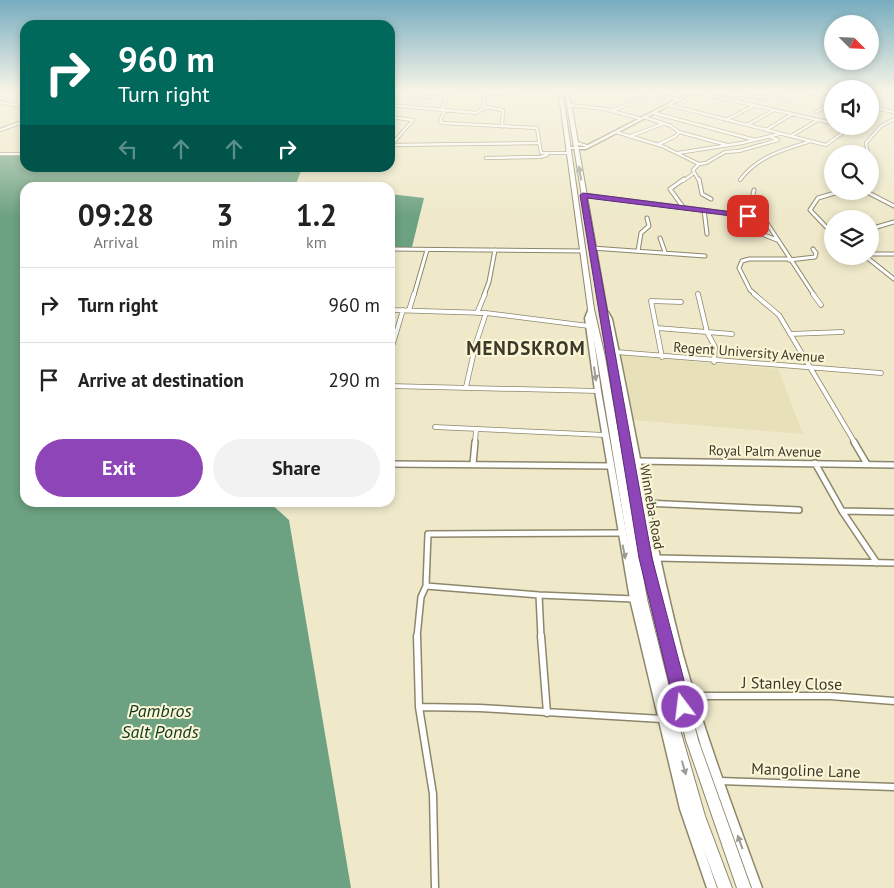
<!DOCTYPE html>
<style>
body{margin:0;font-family:"PT Sans",sans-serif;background:#f2f2f2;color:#222;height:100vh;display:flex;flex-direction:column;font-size:19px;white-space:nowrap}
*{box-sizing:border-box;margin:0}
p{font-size:16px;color:#767676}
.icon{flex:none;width:28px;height:28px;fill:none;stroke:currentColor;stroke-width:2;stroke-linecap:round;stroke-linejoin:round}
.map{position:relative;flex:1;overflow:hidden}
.panel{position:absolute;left:20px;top:182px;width:375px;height:325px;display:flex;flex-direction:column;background:#fff;border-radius:15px;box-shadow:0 2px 8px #0003}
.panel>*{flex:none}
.banner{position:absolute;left:20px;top:20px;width:375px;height:152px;border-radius:15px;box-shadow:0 2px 8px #0003;background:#00695c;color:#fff;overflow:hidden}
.needle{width:32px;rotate:114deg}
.fabs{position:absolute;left:824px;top:15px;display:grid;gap:10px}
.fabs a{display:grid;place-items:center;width:55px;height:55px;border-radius:50%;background:#fff;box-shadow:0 2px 8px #0003;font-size:25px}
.pin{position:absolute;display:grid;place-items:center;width:42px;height:42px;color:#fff;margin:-21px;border-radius:10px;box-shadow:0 2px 8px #0006}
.me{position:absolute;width:55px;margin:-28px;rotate:345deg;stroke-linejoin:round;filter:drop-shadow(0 0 4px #0008)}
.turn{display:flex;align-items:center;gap:18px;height:105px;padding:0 15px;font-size:22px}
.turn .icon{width:65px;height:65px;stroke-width:2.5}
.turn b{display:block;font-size:35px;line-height:42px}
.lanes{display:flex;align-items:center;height:48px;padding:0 15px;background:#0003;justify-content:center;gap:25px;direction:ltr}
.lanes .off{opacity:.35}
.eta{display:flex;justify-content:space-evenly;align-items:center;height:85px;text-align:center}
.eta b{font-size:30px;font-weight:800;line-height:35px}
.primary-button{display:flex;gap:10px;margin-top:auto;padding:10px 15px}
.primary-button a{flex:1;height:58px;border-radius:30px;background:#8e45b8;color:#fff;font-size:20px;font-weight:800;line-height:58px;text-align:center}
.primary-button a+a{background:#f2f2f2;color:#222}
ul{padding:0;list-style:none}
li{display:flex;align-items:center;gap:15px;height:75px;padding:0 15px;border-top:1px solid #e0e0e0}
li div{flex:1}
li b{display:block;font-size:19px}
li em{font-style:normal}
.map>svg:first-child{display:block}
</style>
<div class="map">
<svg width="894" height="888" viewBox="0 0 894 888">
<rect width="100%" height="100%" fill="#efe9ca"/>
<path fill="#e7e0b9" d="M 620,355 L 778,369 L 803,434 L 632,420 Z"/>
<path fill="#6ca181" d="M 0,153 L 25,153 L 25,168 L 302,168 L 295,187 L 25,188 L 25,502 L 270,503 L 289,520 L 351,888 L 0,888 Z
M 390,194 L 424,198 L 412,247 L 390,247 Z"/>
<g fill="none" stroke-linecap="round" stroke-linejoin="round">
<defs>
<path id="street-far4" d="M 23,92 L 25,93
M 695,92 L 832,123
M 705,92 L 770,98 L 785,92
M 808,92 L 832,99
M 485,93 L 516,95 L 516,92
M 390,94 L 445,98
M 888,95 L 894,96
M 777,96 L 788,99 L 787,101
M 0,102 L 25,107
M 390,105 L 476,113 L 484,108 L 485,92
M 569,105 L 605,109 L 641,119
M 669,105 L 826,145 L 852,126
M 485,107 L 503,110 L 502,127
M 870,107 L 894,112
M 442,110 L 448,92
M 445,110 L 440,121 L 442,123 L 537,128 L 541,153 L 569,153
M 611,111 L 656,94 L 680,100
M 816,112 L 823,108 L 832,110
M 654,113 L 755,140
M 390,117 L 413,120
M 644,117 L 671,126 L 679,132 L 727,145
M 726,120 L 753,106
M 747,125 L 774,110
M 0,130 L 25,121
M 766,130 L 792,114
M 616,132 L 662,146 L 699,164 L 693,170 L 699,181
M 631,136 L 662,124
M 791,136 L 818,120
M 659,144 L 676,136 L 679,132
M 390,145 L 538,143
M 391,145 L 413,120
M 678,153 L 742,143 L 779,134
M 0,154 L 25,154
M 868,154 L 866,143 L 881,126 L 894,119
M 486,158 L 540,157 L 547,155
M 870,163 L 875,175
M 699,164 L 706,163 L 725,152 L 739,151 L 778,140 L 771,137
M 830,169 L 832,170
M 740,180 C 757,157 782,150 808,142
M 683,181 L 694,173"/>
<path id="street-far3" d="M 699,179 L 702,194 L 711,199
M 865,191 L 894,206
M 583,195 L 726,213 L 765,220 L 814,295
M 683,207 L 670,189 L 684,179
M 704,210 L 707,234
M 745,216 L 754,231 L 777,240
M 748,216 L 754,190
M 870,229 L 894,222
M 832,233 L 810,210 L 818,198 L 842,191
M 660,238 L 665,252
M 592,248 L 705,256
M 390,249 L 584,251
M 638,251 L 641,233 L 649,226 L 647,218
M 870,254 L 894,254
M 865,256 L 894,279
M 789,260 L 815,257 L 816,253 L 813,249
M 390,261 L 392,263 L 390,269
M 414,295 L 427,250
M 484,295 L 489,282 L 495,250
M 756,295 L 750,290 L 739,268 L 742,261 L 749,259 L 789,259"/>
<path id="street-far2" d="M 698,294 L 707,332 L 715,347 L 714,362
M 754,294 L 779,315 L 855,443
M 813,294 L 821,305
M 390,310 L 486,313 L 589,326
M 409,310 L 414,294
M 477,313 L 485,294
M 657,328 L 732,334
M 790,334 L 842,332
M 391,350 L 403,310
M 616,352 L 881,373
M 662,357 L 651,301 L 681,302
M 390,386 L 598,391
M 466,387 L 476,343 L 486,313
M 435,427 L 605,435
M 475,443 L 476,429"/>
<path id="street-far1" d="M 854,442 L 867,464
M 636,461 L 894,465
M 815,463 L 842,511 L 877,563
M 390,464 L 610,466
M 473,464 L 475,442
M 645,503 L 799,510
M 842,511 L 894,512
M 656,558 L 894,563
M 426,586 L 539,595 L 634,599
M 539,595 L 541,637
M 417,637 L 421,597 L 426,586 L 428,534 L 621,533"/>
<path id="street" d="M 417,636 L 419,707 L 433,794 L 435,888
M 541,636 L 547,713
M 690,696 L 830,696 L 894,701
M 419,707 L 480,708 L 662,719
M 719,781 L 894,787"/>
<path id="secondary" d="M 691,92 L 695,92 L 586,149 L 569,149 L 567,148 L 569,147 L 584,147 Z
M 589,308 L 591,308 L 593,309 L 591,318 L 601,391 L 638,599 L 690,809 L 717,888 L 707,888 L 680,809 L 630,599 L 595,391 L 585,318 Z
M 604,312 L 608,312 L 612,319 C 636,431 654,544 683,655 C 705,735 734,811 762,888 L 752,888 L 701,746 L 675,655 L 655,569 L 637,482 L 613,352 L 606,319 L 604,313 Z"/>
<path id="highway" d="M 565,92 L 569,92 L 578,142 L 590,146 L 588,147 L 578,145 L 651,558 L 698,740 L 751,888 L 737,888 L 686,740 L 641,558 Z
M 561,94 L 563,95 L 594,309 L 605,357 L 647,599 L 677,719 L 705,816 L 732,888 L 718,888 L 691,816 L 665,719 L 637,599 L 597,357 L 588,309 L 559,95 Z"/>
</defs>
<use href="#street-far4" stroke="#8c876b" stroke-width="4"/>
<use href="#street-far3" stroke="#8c876b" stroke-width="5"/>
<use href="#street-far2" stroke="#8c876b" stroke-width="5.5"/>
<use href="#street-far1" stroke="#8c876b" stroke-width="8"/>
<use href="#street" stroke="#8c876b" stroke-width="9"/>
<use href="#secondary" stroke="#8c876b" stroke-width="3"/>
<use href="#highway" stroke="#8c876b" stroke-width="2"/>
<use href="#street-far4" stroke="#fff" stroke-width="2.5"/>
<use href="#street-far3" stroke="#fff" stroke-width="3"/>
<use href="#street-far2" stroke="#fff" stroke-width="4"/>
<use href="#street-far1" stroke="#fff" stroke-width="5"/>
<use href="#street" stroke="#fff" stroke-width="6"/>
<use href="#secondary" fill="#fff" fill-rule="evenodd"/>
<use href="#highway" fill="#fff" fill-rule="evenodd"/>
</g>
<defs><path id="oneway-solid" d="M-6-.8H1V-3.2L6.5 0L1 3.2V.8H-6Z" transform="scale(1.25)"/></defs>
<g fill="#9d9c96">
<use href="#oneway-solid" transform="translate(580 173) rotate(-100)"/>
<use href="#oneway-solid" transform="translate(595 374) rotate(82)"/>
<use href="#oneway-solid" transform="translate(624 552) rotate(79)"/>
<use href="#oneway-solid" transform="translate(684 768) rotate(74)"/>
<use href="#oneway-solid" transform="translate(740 842) rotate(-110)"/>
</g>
<linearGradient id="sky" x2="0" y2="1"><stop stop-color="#76acbf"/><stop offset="0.42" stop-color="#f8f5e7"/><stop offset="1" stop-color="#f8f5e7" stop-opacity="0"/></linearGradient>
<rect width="894" height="217" fill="url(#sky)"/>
<path fill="#8e45b8" stroke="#5c2d78" d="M 583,193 L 748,214 L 752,216 L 748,218 L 587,198 L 652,558 L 691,707 L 689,713 L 683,715 L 678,713 L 675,707 L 639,558 L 580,195 Z"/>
<g text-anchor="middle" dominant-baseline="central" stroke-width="4" stroke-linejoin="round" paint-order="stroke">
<g font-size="14" fill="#3b392c" stroke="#fcf6d7">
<text transform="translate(749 352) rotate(4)">Regent University Avenue</text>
<text transform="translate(765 451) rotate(1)">Royal Palm Avenue</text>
<text transform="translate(652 507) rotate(80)">Winneba Road</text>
</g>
<g font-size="16" fill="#3b392c" stroke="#fcf6d7">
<text transform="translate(792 683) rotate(1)">J Stanley Close</text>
<text transform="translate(806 770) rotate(2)">Mangoline Lane</text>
</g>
<g font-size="18" font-style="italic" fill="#0c3721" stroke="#fcf6d7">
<text x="160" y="710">Pambros<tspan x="160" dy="21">Salt Ponds</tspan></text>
</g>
<g font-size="19" font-weight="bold" letter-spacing="1" fill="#3b392c" stroke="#fcf6d7">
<text x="526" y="348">MENDSKROM</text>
</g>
</g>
</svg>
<div class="fabs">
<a><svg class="needle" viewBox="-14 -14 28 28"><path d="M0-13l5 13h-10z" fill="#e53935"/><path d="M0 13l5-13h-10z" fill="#767676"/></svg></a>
<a><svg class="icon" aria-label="sound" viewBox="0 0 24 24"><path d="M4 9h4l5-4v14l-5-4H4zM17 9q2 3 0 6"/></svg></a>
<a><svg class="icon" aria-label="search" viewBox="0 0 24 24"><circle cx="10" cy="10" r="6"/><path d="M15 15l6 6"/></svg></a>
<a><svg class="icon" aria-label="layers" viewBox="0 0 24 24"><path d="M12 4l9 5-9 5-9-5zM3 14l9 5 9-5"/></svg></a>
</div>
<div class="pin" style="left:748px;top:216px;background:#d93025"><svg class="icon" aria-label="arrive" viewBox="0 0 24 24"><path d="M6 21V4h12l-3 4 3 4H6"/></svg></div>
<svg class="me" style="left:683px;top:707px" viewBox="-20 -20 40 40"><circle r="17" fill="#8e45b8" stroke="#fff" stroke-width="3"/><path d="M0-11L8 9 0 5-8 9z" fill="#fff"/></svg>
<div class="banner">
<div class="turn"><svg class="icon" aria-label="right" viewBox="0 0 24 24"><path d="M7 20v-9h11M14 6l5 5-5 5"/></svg><div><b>960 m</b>Turn right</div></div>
<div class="lanes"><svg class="icon off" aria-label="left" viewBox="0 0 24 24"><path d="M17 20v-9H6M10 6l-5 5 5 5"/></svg><svg class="icon off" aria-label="ahead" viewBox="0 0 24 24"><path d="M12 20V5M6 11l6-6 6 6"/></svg><svg class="icon off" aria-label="ahead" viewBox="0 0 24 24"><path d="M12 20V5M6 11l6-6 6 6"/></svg><svg class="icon" aria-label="right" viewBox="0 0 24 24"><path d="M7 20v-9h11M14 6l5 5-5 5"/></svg></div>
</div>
<section class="panel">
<div class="eta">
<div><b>09:28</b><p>Arrival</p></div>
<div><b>3</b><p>min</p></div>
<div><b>1.2</b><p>km</p></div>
</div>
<ul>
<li><svg class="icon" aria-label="right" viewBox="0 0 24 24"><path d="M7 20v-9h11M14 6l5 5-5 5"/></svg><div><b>Turn right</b></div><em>960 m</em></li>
<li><svg class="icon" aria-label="arrive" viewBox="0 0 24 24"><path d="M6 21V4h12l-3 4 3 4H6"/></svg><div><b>Arrive at destination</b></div><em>290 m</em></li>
</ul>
<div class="primary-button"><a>Exit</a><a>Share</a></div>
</section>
</div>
